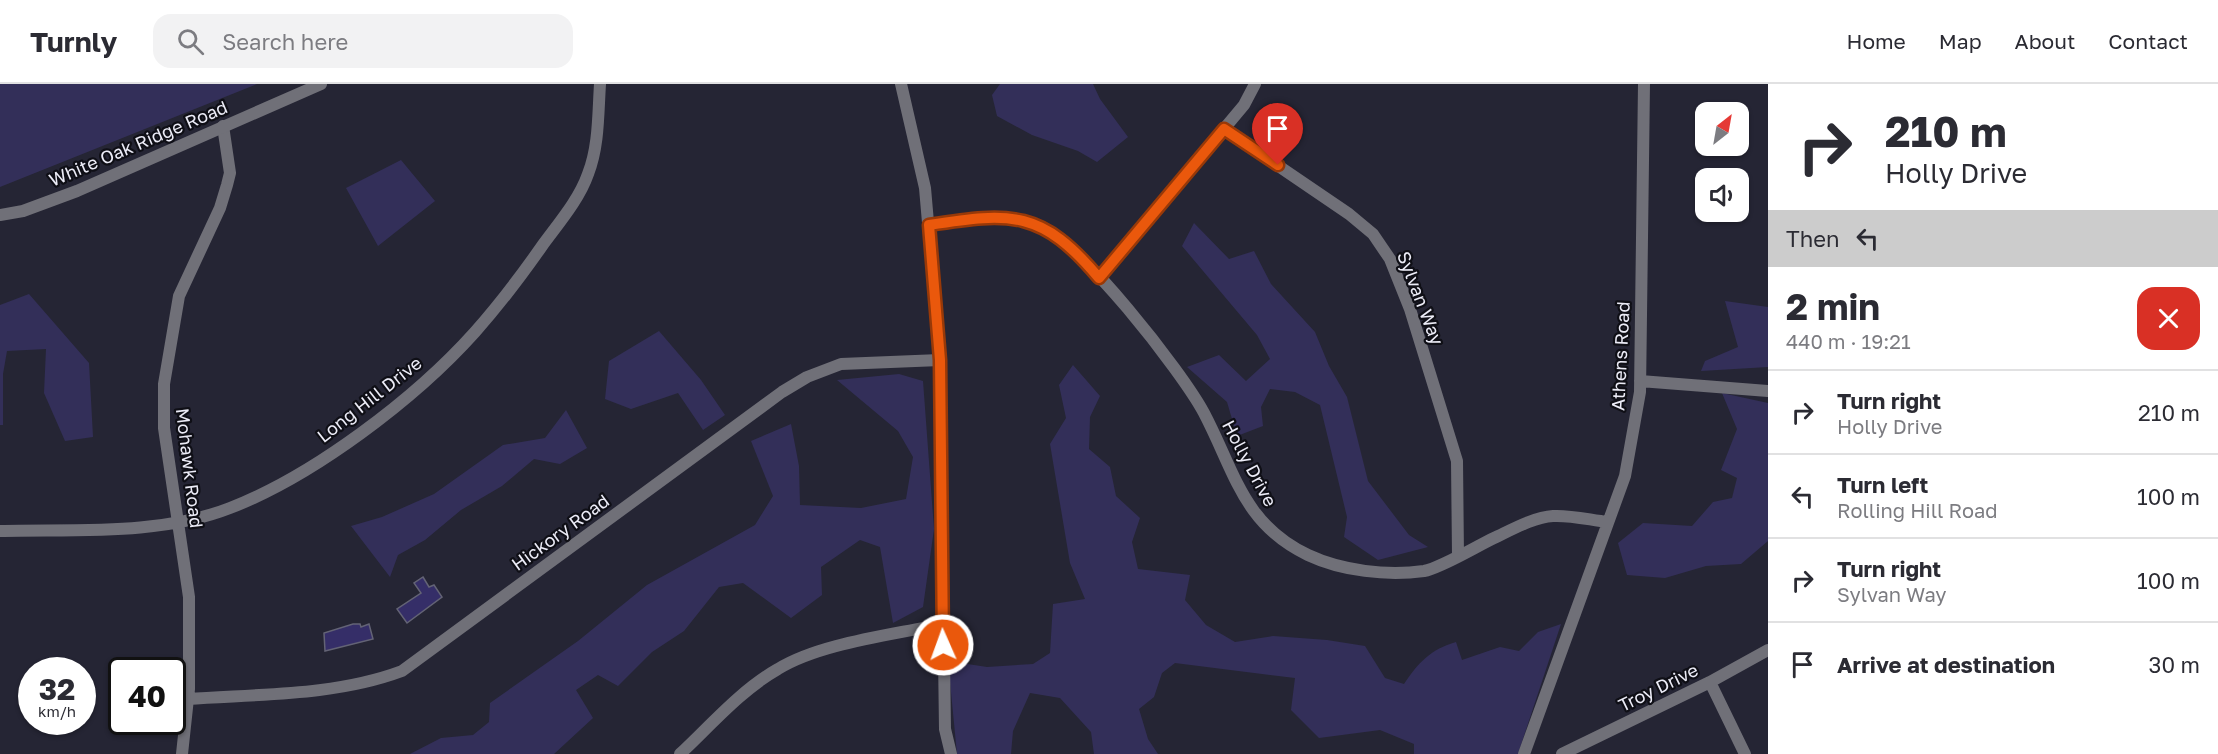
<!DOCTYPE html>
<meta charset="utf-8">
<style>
body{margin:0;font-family:"Golos Text",sans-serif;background:#f2f2f3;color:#2b2b33;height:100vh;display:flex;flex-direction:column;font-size:22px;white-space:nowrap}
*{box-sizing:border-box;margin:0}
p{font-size:20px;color:#7c7c81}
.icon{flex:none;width:33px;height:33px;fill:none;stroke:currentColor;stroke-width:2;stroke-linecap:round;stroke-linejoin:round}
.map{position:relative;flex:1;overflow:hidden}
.panel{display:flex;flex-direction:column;background:#fff;width:450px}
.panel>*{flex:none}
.top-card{background:#fff;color:#2b2b33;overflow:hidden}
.needle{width:39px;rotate:31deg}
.buttons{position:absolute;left:1695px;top:18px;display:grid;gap:12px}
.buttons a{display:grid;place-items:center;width:54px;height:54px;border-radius:12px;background:#fff;box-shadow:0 2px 4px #0004;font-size:30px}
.speed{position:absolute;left:18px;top:573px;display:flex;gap:12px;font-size:30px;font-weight:700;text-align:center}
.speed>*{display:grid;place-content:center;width:78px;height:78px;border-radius:50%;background:#fff;box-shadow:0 2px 4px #0004;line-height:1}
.speed small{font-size:15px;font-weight:400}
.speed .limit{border:3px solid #111;border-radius:9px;background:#fff;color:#111}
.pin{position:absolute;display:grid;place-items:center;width:51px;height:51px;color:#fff;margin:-62px -26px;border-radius:50% 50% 50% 0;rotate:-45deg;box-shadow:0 0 6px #0007}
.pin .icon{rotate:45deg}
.me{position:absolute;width:66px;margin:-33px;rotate:358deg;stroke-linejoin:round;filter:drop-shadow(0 0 4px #0008)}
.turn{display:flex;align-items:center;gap:21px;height:126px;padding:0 18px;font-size:27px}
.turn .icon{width:78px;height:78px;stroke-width:2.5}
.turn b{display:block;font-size:42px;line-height:51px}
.then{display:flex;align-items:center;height:57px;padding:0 18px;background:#0003;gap:12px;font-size:22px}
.round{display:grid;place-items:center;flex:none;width:63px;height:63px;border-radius:18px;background:#f2f2f3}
.overview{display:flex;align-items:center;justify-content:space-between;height:102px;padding:0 18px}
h1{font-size:36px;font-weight:700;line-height:45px}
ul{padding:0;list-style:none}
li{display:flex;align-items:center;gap:18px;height:84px;padding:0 18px;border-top:2px solid #e1e1e2}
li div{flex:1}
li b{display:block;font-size:22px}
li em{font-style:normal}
header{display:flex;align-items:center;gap:36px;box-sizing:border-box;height:84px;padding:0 30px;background:#fff;border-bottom:2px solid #e1e1e2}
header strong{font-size:28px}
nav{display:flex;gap:33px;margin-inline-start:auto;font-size:21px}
.search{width:420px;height:54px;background:#f2f2f3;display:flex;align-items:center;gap:15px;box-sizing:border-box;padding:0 21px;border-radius:18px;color:#7c7c81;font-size:22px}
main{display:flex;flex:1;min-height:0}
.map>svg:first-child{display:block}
</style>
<header>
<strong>Turnly</strong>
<div class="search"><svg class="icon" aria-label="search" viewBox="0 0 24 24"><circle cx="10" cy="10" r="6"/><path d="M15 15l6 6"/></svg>Search here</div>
<nav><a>Home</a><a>Map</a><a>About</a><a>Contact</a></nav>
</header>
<main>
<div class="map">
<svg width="1768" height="670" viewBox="0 0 1768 670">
<rect width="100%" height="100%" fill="#252534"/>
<path fill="#332f59" d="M 0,0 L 257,0 L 0,103 Z
M 1000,0 L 1093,0 L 1100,15 L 1128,53 L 1097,78 L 1078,67 L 1032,51 L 997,32 L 992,11 Z
M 401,76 L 435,117 L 378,162 L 346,104 Z
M 1194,139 L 1229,175 L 1254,167 L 1271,200 L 1315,248 L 1329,282 L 1347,313 L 1368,397 L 1409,451 L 1428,463 L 1378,476 L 1344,453 L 1347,433 L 1320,321 L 1295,308 L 1270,305 L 1261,323 L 1263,342 L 1237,352 L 1227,318 L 1187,283 L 1219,271 L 1246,297 L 1270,275 L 1257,251 L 1182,162 Z
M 29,210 L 89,279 L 93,353 L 65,357 L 44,309 L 46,265 L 7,267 L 3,290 L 3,341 L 0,341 L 0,221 Z
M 1725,217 L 1768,223 L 1768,283 L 1701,287 L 1705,277 L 1738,263 Z
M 659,247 L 701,296 L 725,331 L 703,346 L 678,309 L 631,325 L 605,315 L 609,277 Z
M 1073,281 L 1100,312 L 1090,333 L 1089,365 L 1110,383 L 1116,412 L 1140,434 L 1132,458 L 1138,485 L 1190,491 L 1185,516 L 1206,541 L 1235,558 L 1273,552 L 1327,556 L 1365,562 L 1385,594 L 1404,600 C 1418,579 1431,565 1456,558 L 1462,576 L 1500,563 L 1519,567 L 1538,548 L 1561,540 L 1518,670 L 1414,670 L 1414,660 L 1380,646 L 1319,654 L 1291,626 L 1295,594 L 1175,579 L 1162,589 L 1154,613 L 1139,625 L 1148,655 L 1158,670 L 1094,670 L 1091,648 L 1060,614 L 1030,609 L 1013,647 L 1011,670 L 957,670 L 948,577 L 987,583 L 1033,580 L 1050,569 L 1053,520 L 1085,515 L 1070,479 L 1050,360 L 1066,334 L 1059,301 Z
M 899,290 L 923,297 L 934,445 L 923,523 L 893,539 L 880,463 L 860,456 L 821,483 L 822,511 L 791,534 L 743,499 L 719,503 L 684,547 L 652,568 L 618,602 L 598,591 L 576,606 L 593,634 L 554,670 L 410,670 L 441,654 L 473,651 L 489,638 L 490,619 L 578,557 L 647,501 L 755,441 L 773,412 L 751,357 L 791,340 L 799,382 L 800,421 L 861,424 L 906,415 L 913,373 L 898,347 L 837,296 Z
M 1722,309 L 1768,319 L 1768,457 L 1741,480 L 1706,482 L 1665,494 L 1627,491 L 1618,459 L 1643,439 L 1692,442 L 1713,418 L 1732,414 L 1737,394 L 1721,386 L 1737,345 Z
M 566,326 L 587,364 L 560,380 L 534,375 L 502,402 L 461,426 L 425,456 L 398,471 L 390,493 L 351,442 L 382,433 L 434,410 L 503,361 L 545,354 Z"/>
<path fill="#352e68" stroke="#636375" stroke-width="1.5" d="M 423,493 L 429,503 L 434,501 L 442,513 L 407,539 L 397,525 L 421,509 L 414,499 Z
M 353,540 L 360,540 L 361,543 L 369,540 L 373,555 L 325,567 L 324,549 Z"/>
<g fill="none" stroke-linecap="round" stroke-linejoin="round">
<path stroke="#707078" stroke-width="12" d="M 1224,45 L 1349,130 L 1373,150 L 1390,175 L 1410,225 L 1457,377 L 1458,472
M 929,141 C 965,136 1001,129 1037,141 C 1077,153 1183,289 1204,329 C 1235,388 1243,440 1308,471 C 1342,487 1387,492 1424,487 C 1441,484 1477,462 1494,454 C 1511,446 1534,433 1553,432 C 1571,431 1590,436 1608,438
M 1099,194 L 1244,21 L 1255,0
M 1640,297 L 1768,307
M 0,447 C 74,445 159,452 230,424 C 313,392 415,315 475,248 C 499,221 521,192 542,162 C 558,140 579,116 588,90 C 599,62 598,30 600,0
M 1710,598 L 1745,670
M 188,615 C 259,610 335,612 402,587 L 782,308 L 807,293 L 841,280 L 940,276
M 182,670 L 189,605 L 189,513 L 164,344 L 164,300 L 179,212 L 220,124 L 227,101 L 230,89 L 223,42
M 680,670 C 711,641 741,606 778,585 C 820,559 893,551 942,540
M 1524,670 L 1625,392 L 1640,308 L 1644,0
M 1562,670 L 1710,598 L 1768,566"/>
<path stroke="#707078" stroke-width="12" d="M 901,0 L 925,104 L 940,276 L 945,645 L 951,670
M 0,131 L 23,127 L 77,107 L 321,0"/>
</g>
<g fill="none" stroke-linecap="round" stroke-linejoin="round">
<defs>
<path id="route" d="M 943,561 L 940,276 L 929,141 C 1012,128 1042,126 1099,194 L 1224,45 L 1278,81"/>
</defs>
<use href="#route" stroke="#983908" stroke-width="15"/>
<use href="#route" stroke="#ea580c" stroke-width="10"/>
</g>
<g text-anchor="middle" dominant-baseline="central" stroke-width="4.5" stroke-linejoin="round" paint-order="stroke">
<g font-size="18" fill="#ececf7" stroke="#0f0f16">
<text transform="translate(138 59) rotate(-23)">White Oak Ridge Road</text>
<text transform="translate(1421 214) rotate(69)">Sylvan Way</text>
<text transform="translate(1620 272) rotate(-87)">Athens Road</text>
<text transform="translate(369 315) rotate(-38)">Long Hill Drive</text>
<text transform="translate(1250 379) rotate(62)">Holly Drive</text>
<text transform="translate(190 384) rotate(83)">Mohawk Road</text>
<text transform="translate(560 448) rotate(-36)">Hickory Road</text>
<text transform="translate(1658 603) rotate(-26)">Troy Drive</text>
</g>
</g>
</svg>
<div class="buttons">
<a><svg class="needle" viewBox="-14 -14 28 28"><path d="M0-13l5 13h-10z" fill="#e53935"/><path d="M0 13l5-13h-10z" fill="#7c7c81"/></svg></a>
<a><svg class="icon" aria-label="sound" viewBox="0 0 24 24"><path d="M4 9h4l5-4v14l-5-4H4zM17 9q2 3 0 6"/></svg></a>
</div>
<div class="speed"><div>32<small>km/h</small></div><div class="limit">40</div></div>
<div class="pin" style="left:1278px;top:81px;background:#d93025"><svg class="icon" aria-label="arrive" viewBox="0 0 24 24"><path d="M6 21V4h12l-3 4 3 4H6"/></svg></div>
<svg class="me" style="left:943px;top:561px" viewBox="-20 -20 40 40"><circle r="17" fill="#ea580c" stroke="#fff" stroke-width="3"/><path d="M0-11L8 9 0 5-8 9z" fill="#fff"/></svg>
</div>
<section class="panel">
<div class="top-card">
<div class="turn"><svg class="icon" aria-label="right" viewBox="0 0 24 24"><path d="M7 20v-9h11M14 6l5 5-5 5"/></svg><div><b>210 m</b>Holly Drive</div></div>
<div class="then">Then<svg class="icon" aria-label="left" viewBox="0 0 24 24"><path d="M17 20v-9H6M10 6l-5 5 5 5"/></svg></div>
</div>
<div class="overview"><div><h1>2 min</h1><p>440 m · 19:21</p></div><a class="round" style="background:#d93025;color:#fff"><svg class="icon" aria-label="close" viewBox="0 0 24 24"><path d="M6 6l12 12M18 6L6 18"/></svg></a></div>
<ul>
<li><svg class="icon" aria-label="right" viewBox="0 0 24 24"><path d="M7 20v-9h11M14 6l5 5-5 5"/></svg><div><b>Turn right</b><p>Holly Drive</p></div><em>210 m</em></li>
<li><svg class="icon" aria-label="left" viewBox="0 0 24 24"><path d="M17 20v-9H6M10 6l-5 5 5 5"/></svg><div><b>Turn left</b><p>Rolling Hill Road</p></div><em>100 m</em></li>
<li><svg class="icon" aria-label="right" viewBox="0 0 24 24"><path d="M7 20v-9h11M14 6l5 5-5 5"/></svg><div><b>Turn right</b><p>Sylvan Way</p></div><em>100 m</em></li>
<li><svg class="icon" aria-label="arrive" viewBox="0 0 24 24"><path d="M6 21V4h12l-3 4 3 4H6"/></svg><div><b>Arrive at destination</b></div><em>30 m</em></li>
</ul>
</section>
</main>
